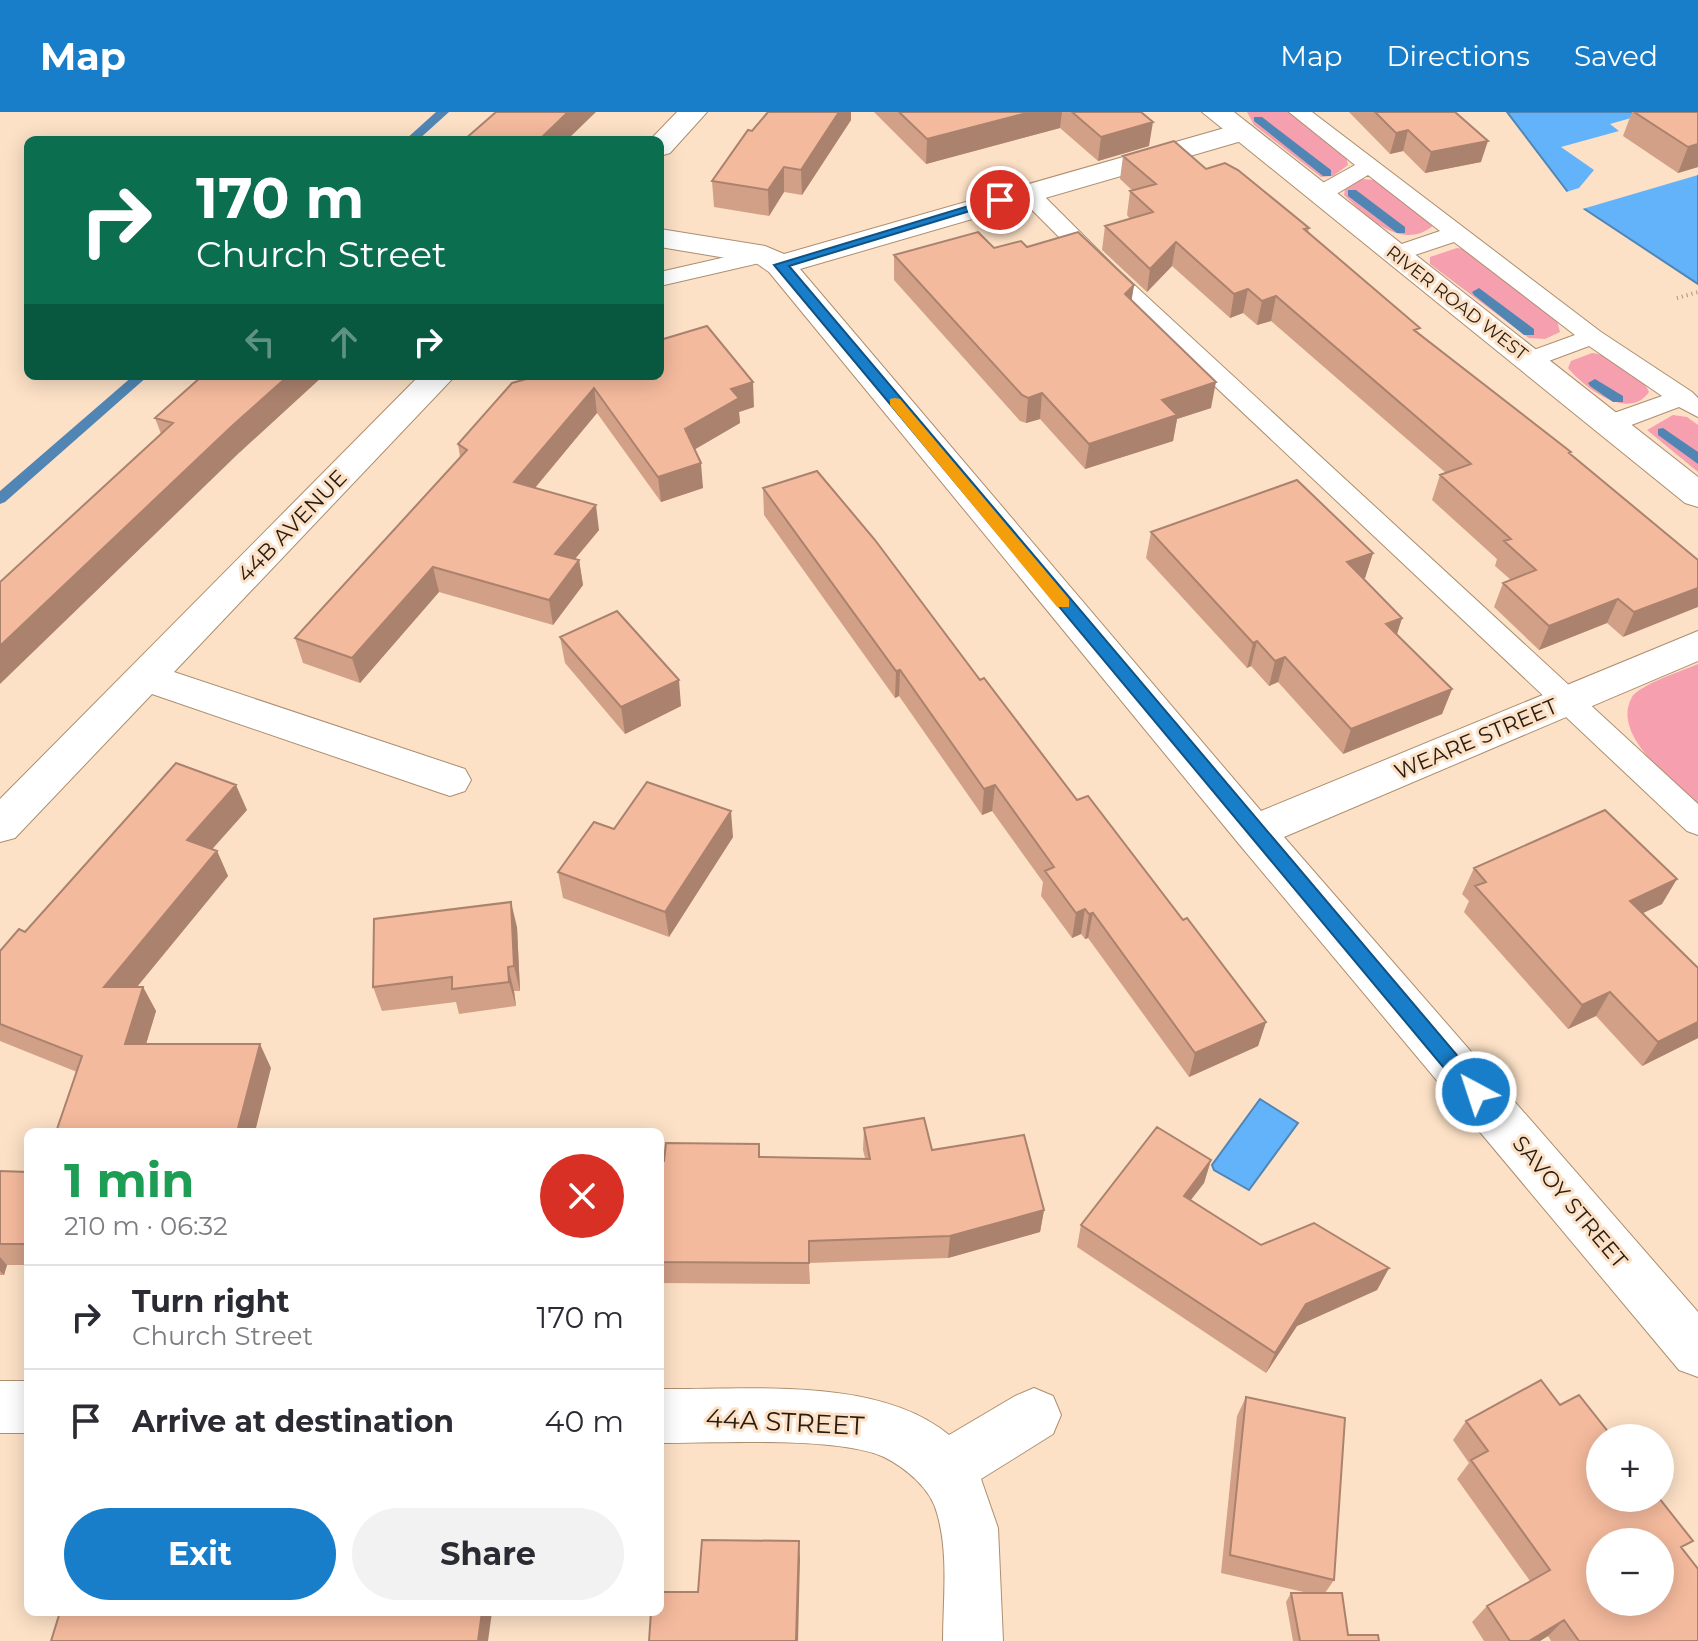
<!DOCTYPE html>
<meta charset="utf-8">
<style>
body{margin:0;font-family:Montserrat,sans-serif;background:#f2f2f3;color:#2b2b33;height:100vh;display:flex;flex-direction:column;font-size:30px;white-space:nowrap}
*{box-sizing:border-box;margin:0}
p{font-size:26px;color:#7c7c81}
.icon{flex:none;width:44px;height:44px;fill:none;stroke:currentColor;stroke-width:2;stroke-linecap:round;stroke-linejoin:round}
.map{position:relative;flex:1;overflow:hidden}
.side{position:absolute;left:24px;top:1016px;width:640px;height:488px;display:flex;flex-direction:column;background:#fff;border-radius:12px;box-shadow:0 4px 20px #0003}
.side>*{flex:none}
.banner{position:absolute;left:24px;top:24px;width:640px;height:244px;border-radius:12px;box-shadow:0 4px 20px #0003;background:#0b6e4f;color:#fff;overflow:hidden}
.controls{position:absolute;left:1586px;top:1312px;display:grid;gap:16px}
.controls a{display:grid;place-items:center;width:88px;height:88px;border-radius:50%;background:#fff;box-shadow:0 4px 20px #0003;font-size:40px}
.pin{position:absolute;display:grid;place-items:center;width:68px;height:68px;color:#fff;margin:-34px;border:4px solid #fff;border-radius:50%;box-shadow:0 2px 8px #0007}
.me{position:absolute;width:88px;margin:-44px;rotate:320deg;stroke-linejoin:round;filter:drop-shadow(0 0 6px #0008)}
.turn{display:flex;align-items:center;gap:28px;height:168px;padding:0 40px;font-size:36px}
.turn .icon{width:104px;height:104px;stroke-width:2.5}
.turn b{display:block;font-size:56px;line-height:68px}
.lanes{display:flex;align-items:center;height:76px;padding:0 40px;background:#0003;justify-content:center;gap:40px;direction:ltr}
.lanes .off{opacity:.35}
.round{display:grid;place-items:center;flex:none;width:84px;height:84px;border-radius:42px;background:#f2f2f3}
.summary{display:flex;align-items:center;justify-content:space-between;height:136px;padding:0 40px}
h1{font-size:48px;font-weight:700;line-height:60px;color:#1e9e55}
.button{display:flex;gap:16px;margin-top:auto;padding:16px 40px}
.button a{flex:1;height:92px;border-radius:48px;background:#187ec9;color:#fff;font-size:32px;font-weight:700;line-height:92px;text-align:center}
.button a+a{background:#f2f2f3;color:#2b2b33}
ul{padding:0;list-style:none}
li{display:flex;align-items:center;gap:24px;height:104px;padding:0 40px;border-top:2px solid #e1e1e2}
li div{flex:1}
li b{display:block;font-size:30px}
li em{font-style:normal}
header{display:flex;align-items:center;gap:48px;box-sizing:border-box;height:112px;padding:0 40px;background:#187ec9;color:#fff}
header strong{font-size:38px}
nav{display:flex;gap:44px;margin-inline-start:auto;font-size:28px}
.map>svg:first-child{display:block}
</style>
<header>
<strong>Map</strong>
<nav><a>Map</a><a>Directions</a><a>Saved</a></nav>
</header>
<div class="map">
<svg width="1698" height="1529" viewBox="0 0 1698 1529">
<rect width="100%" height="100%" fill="#fce1c6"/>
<path fill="#f59faf" d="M 1247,0 L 1289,0 L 1346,44 L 1348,53 L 1333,64 L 1321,65 L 1254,13 Z
M 1361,67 L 1374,68 L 1434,113 C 1402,140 1368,106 1344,83 L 1345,77 Z
M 1457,136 L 1465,137 L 1557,209 L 1560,220 L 1545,227 L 1529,226 L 1430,152 L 1430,145 Z
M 1592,241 C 1612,243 1641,260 1649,280 C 1628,310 1584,275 1568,256 L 1571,249 Z
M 1673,303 L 1687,305 L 1698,313 L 1698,360 L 1647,318 Z
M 1698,552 L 1698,692 C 1674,669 1610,624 1632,585 C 1639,573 1684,558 1698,552 Z"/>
<path fill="#63b3fb" stroke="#5186b4" stroke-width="2" d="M 1507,0 L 1698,0 L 1698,172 L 1577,92 Z
M 1260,987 L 1298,1011 L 1249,1078 L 1214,1058 L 1212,1053 Z"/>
<path fill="#fce1c6" d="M 1652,0 L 1698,6 L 1698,63 L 1579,98 L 1574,95 L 1563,81 L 1579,76 L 1594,58 L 1561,35 L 1619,19 L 1610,12 Z"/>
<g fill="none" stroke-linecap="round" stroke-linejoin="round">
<path fill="#5186b4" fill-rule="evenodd" d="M 436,0 L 449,0 L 418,28 L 405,28 Z
M 1254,5 L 1262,5 L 1331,58 L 1331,64 L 1323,64 L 1254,9 Z
M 1348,78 L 1356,78 L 1405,115 L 1405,121 L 1397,121 L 1348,84 Z
M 1479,176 L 1534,217 L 1534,223 L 1524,223 L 1474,183 L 1472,180 Z
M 133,264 L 148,264 L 5,390 L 0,392 L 0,379 Z
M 1595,267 L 1623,284 L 1623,290 L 1613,290 L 1590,274 L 1588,271 Z
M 1663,316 L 1698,340 L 1698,352 L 1658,323 L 1658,317 Z"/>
<defs>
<path id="lane" d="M 1289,0 L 1312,0 L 1601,220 L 1692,280 L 1698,286 L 1698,305 L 1679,295 L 1618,318 L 1600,318 L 1596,312 L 1600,306 L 1662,284 L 1589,234 L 1538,253 L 1520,253 L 1517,248 L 1520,243 L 1575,223 L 1454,130 L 1403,147 L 1387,147 L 1384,142 L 1387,137 L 1440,119 L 1368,63 L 1328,87 L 1312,87 L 1309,82 L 1312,77 L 1355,53 Z
M 1027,73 L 1035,75 L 1118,158 L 1698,692 L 1698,723 L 1687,719 L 1102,168 L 1019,85 L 1016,80 Z
M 765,136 L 773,138 L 776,143 L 773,148 L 660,174 L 660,160 Z"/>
<path id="street" d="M 677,0 L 707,0 L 670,41 L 660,44 L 660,28 L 650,28 Z
M 1242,11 L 1252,14 L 1256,20 L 1252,26 L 800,157 L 1261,699 L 1698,519 L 1698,549 L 1284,725 L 1698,1200 L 1698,1265 L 1679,1258 L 1239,732 L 769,160 L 756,151 L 660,135 L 660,117 L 765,134 L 784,142 Z
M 419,264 L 455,264 L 174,560 L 465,657 L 471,668 L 465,679 L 450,684 L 435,679 L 152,582 L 15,726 L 0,730 L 0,687 Z
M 0,1269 L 28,1269 L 28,1321 L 0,1321 Z
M 1034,1276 L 1053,1284 L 1061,1303 L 1053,1322 L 981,1367 L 998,1416 L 1003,1529 L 943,1529 C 943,1488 949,1442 937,1401 C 931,1377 906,1356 884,1345 C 838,1324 715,1331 660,1331 L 660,1277 C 747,1278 879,1264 949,1323 L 1015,1284 Z"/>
<path id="secondary" d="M 1202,0 L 1234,0 L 1698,365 L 1698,395 L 1685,391 Z"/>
</defs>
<use href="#lane" stroke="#ad8e6e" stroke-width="2"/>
<use href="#street" stroke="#ad8e6e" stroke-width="2"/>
<use href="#secondary" stroke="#ad8e6e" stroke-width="2"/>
<path stroke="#a9947f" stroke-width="4" stroke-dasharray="1 4" stroke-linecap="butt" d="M 1677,186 L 1698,180"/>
<use href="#lane" fill="#fff" fill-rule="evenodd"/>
<use href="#street" fill="#fff" fill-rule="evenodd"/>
<use href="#secondary" fill="#fff" fill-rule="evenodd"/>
</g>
<path fill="#d2a087" d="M 874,0 L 1141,0 L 1149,34 L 1098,49 L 1060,16 L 926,52 Z
M 1349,0 L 1455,0 L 1481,50 L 1425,61 L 1403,39 L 1390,42 Z
M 1632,0 L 1698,0 L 1698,55 L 1678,61 L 1623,24 Z
M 851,8 L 802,83 L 784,80 L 769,104 L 714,95 L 712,69 L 752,19 Z
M 1123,44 L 1206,57 L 1309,116 L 1308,121 L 1419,221 L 1570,342 L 1698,448 L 1623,525 L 1607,511 L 1539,538 L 1494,495 L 1503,471 L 1511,468 L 1495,454 L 1497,447 L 1432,388 L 1440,363 L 1446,361 L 1271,209 L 1257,213 L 1243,201 L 1230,206 L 1172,154 L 1147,180 L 1102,138 L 1105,114 L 1130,107 L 1127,103 L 1130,79 L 1133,79 L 1120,67 Z
M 1027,135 L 1134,173 L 1131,189 L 1211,296 L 1177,307 L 1173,329 L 1085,357 L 1040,307 L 1026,311 L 1020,309 L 894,168 L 894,143 Z
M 202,264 L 323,264 L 240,340 L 161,322 L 155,306 Z
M 537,264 L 754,295 L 739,300 L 740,311 L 695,337 L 703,376 L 661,390 L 597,301 L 535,376 L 599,418 L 575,447 L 579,448 L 583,473 L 553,513 L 439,480 L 360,571 L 303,551 L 295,526 L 460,345 L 458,332 Z
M 763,376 L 980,568 L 1077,688 L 1183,808 L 1266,910 L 1258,934 L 1189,965 L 1088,826 L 1085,827 L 1081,822 L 1072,826 L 1041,784 L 1043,770 L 992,699 L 982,703 L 899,584 L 895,586 L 764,403 Z
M 1151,420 L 1373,441 L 1365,466 L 1363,467 L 1402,506 L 1397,522 L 1452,577 L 1442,602 L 1343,642 L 1278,570 L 1269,574 L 1251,554 L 1247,556 L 1146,446 Z
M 560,525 L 681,594 L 625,622 L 565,551 Z
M 247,698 L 212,737 L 217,739 L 228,764 L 137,875 L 143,875 L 156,899 L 146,932 L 271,956 L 77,960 L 0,929 L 0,839 L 25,820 Z
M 614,717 L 733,725 L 669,825 L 563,786 L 558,760 Z
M 1474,756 L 1662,792 L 1643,801 L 1698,926 L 1642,954 L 1596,904 L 1568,917 L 1464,800 L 1469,789 L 1462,782 Z
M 517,815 L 520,879 L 514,879 L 516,894 L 459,902 L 456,890 L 382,899 L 373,875 Z
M 864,1016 L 932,1038 L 1044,1098 L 1040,1120 L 948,1146 L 809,1151 L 810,1172 L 660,1171 L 660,1049 L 760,1045 L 865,1046 L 863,1038 Z
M 1211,1048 L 1204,1071 L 1190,1088 L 1261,1133 L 1389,1156 L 1377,1178 L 1297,1214 L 1266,1261 L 1077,1135 L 1081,1113 Z
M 0,1059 L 28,1060 L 28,1153 L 7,1153 L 4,1163 L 0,1163 Z
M 1246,1285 L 1334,1468 L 1325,1481 L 1348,1523 L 1379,1529 L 1293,1529 L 1286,1490 L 1291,1481 L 1308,1481 L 1221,1461 L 1237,1304 Z
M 1560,1293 L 1682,1438 L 1698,1529 L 1551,1529 L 1548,1524 L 1540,1529 L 1484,1529 L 1472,1510 L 1487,1494 L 1530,1469 L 1457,1367 L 1469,1351 L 1453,1328 L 1466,1309 Z"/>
<path fill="#ab826e" d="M 568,0 L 596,0 L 567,28 L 539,28 Z
M 839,0 L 851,0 L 851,8 L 802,83 L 801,58 Z
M 1031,0 L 1062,0 L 1060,16 L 926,52 L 927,27 Z
M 1153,10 L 1149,34 L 1098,49 L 1101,25 Z
M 1408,18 L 1403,39 L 1390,42 L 1396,21 Z
M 1488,29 L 1481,50 L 1425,61 L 1431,40 Z
M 1698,32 L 1698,55 L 1678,61 L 1688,35 Z
M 784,55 L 784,80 L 769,104 L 768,78 Z
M 1176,130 L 1172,154 L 1147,180 L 1150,157 Z
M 1134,173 L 1130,198 L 1125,182 Z
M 1248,177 L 1243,201 L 1230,206 L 1234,182 Z
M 1276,184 L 1271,209 L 1257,213 L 1262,189 Z
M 288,264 L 323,264 L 240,340 L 0,572 L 0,534 L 232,314 Z
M 753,270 L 754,295 L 739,300 L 740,311 L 687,342 L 685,317 L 731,277 Z
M 1216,270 L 1211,296 L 1177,307 L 1173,329 L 1085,357 L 1089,332 L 1162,288 Z
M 594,276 L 597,301 L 519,395 L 514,370 Z
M 1042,281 L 1040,307 L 1026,311 L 1028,286 Z
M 701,351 L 703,376 L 661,390 L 658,365 Z
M 596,393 L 599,418 L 559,466 L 555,442 Z
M 1373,441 L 1365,466 L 1339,476 L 1347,450 Z
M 579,448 L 583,473 L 553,513 L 549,488 Z
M 433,455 L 439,480 L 360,571 L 352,546 Z
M 1698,476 L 1698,495 L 1623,525 L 1634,500 Z
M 1618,487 L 1607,511 L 1539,538 L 1549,514 Z
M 1402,506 L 1394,531 L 1386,512 Z
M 1257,529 L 1251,554 L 1247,556 L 1253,531 Z
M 1285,545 L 1278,570 L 1269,574 L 1275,549 Z
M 900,558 L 899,584 L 895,586 L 896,559 Z
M 679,568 L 681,594 L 625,622 L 621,595 Z
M 1452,577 L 1442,602 L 1343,642 L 1351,617 Z
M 236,673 L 247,698 L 198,753 L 187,728 Z
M 995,673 L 992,699 L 982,703 L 984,677 Z
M 731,699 L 733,725 L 669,825 L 665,800 Z
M 217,739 L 228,764 L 117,899 L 104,875 Z
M 1677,767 L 1662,792 L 1616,814 L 1630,789 Z
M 511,790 L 517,815 L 520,879 L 514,854 Z
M 1085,797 L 1081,822 L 1072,826 L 1076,801 Z
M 1093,801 L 1088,826 L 1085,827 L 1089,802 Z
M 508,855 L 514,879 L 516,894 L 509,870 Z
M 143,875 L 156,899 L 139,955 L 125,932 Z
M 1610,880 L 1596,904 L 1568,917 L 1582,893 Z
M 1266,910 L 1258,934 L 1189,965 L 1195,941 Z
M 1698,910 L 1698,926 L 1642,954 L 1658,930 Z
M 260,932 L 271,956 L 255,1020 L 237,1020 Z
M 1211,1048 L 1204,1071 L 1177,1106 L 1184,1084 Z
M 1044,1098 L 1040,1120 L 948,1146 L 950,1124 Z
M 0,1145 L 7,1153 L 4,1163 L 0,1159 Z
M 1389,1156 L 1377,1178 L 1297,1214 L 1266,1261 L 1275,1241 L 1306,1192 Z
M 799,1429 L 800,1447 L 798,1529 L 796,1529 Z
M 482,1500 L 492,1500 L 488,1529 L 478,1529 Z
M 1564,1508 L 1548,1524 L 1540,1529 L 1529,1529 Z"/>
<path fill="#f4ba9d" stroke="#ab826e" stroke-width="2" fill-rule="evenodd" d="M 496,0 L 568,0 L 539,28 L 464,28 Z
M 768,0 L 839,0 L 801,58 L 784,55 L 768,78 L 712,69 L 748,18 L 752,19 Z
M 899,0 L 1031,0 L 927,27 Z
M 1072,0 L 1141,0 L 1153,10 L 1101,25 Z
M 1375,0 L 1455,0 L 1488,29 L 1431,40 L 1408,18 L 1396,21 Z
M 1634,0 L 1698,0 L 1698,32 L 1688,35 Z
M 1174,29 L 1206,57 L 1225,51 L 1238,58 L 1309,116 L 1304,117 L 1420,216 L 1414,218 L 1571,340 L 1569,341 L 1698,448 L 1698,476 L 1634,500 L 1618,487 L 1549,514 L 1503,471 L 1536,458 L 1504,429 L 1511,427 L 1440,363 L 1471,352 L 1276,184 L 1262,189 L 1248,177 L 1234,182 L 1176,130 L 1150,157 L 1105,114 L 1153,100 L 1130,79 L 1156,72 L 1123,44 Z
M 978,120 L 994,136 L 1021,129 L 1027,135 L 1078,120 L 1134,173 L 1125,182 L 1216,270 L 1162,288 L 1177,303 L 1089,332 L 1042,281 L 1028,286 L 1022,283 L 894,143 Z
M 707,214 L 753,270 L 731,277 L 739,286 L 685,317 L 701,351 L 658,365 L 594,276 L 514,370 L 596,393 L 555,442 L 579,448 L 549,488 L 433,455 L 352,546 L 295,526 L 467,338 L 458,332 L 512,271 L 537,264 L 660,264 L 660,228 Z
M 202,264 L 288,264 L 232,314 L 0,534 L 0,470 L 173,311 L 155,306 Z
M 817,359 L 875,428 L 980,568 L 984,566 L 1077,688 L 1088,684 L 1183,808 L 1187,806 L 1266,910 L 1195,941 L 1093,801 L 1089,802 L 1085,797 L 1076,801 L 1045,759 L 1054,755 L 995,673 L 984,677 L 900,558 L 896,559 L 763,376 Z
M 1297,368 L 1373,441 L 1347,450 L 1402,506 L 1386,512 L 1452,577 L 1351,617 L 1285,545 L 1275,549 L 1257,529 L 1253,531 L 1151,420 Z
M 617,499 L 679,568 L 621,595 L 560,525 Z
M 176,651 L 236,673 L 187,728 L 217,739 L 104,875 L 143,875 L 125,932 L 260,932 L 237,1020 L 56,1020 L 82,944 L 0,912 L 0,839 L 19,817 L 25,820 Z
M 647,670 L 731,699 L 665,800 L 558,760 L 594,710 L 614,717 Z
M 1605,698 L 1677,767 L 1630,789 L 1698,856 L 1698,910 L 1658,930 L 1610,880 L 1582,893 L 1475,774 L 1486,770 L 1474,756 Z
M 511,790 L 514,854 L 508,855 L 509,870 L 452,877 L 452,865 L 373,875 L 374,807 Z
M 924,1006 L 932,1038 L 1024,1023 L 1044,1098 L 950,1124 L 809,1129 L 809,1151 L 660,1150 L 660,1049 L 664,1049 L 666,1031 L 759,1032 L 759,1045 L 870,1047 L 864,1016 Z
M 1157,1015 L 1211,1048 L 1184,1084 L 1261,1133 L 1314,1111 L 1389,1156 L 1306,1192 L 1275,1241 L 1081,1113 Z
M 0,1059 L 28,1060 L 28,1132 L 0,1132 Z
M 1541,1268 L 1560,1293 L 1579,1283 L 1613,1326 L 1600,1326 L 1600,1386 L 1659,1386 L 1693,1429 L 1681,1435 L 1698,1457 L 1698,1529 L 1579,1529 L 1564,1508 L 1529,1529 L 1510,1529 L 1487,1494 L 1550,1458 L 1471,1348 L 1488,1339 L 1466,1309 ZM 1600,1430 L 1660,1430 L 1660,1490 L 1600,1490 Z
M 1246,1285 L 1345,1306 L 1334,1468 L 1230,1443 Z
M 702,1428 L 799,1429 L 796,1529 L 649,1529 L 651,1500 L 660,1500 L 660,1480 L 698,1480 Z
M 1291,1481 L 1342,1481 L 1348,1523 L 1378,1523 L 1379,1529 L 1300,1529 Z
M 60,1500 L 482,1500 L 478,1529 L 51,1529 Z"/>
<path fill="#187ec9" stroke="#105283" stroke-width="2" d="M 995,86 L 1006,88 L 789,154 L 1483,974 L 1486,980 L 1483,986 L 1476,989 L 1469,986 L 774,153 Z"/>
<path fill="#f59e0b" d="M 895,286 L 900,287 L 1069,487 L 1069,495 L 1057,495 L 890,293 L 890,287 Z"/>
<g text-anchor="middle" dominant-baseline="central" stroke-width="6" stroke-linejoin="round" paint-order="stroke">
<g font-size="18" fill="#281c10" stroke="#fce1c6">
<text transform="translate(1457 191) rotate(38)">RIVER ROAD WEST</text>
</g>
<g font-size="22" fill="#281c10" stroke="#fce1c6">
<text transform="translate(292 414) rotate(-46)">44B AVENUE</text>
<text transform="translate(1476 627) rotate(-23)">WEARE STREET</text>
<text transform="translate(1570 1090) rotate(50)">SAVOY STREET</text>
</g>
<g font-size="26" fill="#281c10" stroke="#fce1c6">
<text transform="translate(785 1310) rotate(3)">44A STREET</text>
</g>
</g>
</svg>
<div class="controls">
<a>+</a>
<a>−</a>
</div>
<div class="pin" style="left:1000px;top:88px;background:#d93025"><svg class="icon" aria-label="arrive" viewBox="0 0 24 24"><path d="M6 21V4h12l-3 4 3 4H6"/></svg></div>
<svg class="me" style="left:1476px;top:980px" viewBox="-20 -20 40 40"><circle r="17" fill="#187ec9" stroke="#fff" stroke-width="3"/><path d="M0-11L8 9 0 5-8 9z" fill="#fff"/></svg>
<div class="banner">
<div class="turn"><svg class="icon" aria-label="right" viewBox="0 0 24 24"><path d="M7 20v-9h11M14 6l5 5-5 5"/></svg><div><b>170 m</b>Church Street</div></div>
<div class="lanes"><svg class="icon off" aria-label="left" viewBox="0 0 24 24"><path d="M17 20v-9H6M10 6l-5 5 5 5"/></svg><svg class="icon off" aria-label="ahead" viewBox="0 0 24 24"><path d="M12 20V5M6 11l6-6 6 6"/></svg><svg class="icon" aria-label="right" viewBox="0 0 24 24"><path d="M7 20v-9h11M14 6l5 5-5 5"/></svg></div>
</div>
<section class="side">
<div class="summary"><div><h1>1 min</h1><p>210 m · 06:32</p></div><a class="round" style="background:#d93025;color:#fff"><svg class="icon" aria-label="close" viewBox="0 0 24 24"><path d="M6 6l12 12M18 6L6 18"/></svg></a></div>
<ul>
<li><svg class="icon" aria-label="right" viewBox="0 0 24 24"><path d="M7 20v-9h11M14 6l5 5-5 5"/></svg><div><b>Turn right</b><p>Church Street</p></div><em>170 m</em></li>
<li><svg class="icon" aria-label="arrive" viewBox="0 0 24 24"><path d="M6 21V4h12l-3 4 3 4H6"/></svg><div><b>Arrive at destination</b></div><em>40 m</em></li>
</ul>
<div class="button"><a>Exit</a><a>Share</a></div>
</section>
</div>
